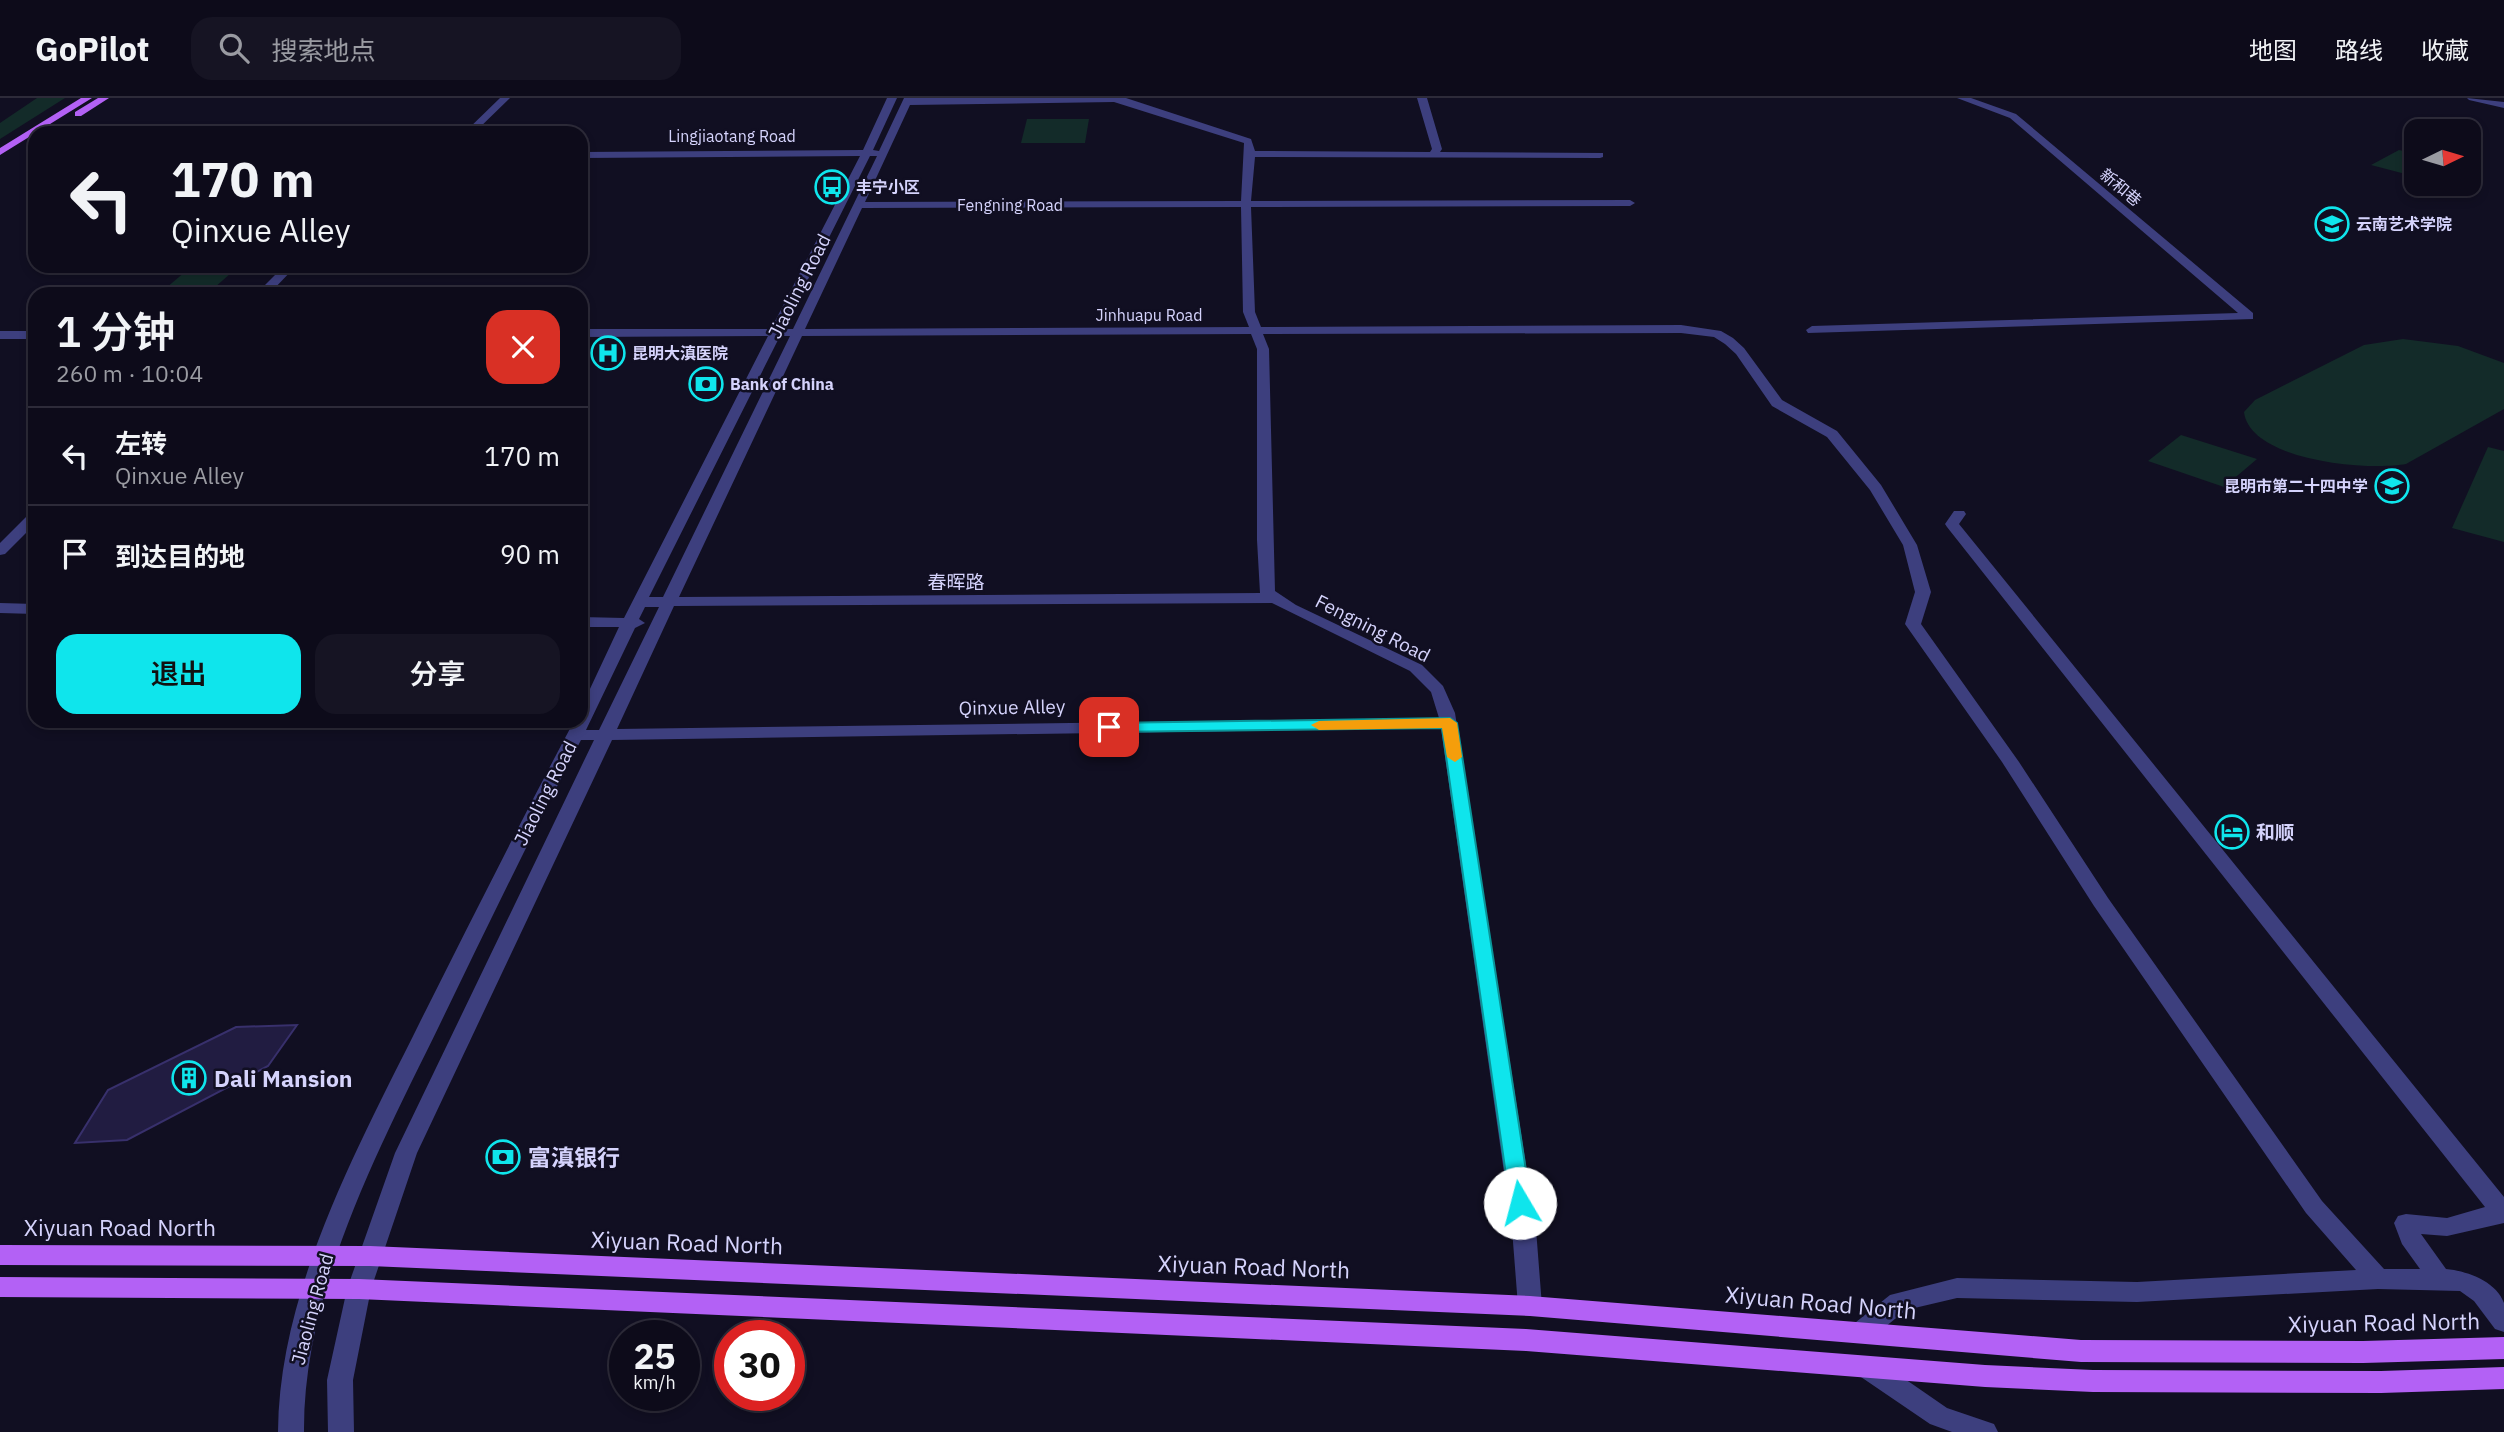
<!DOCTYPE html>
<html lang="zh">
<meta charset="utf-8">
<style>
body{margin:0;font-family:"IBM Plex Sans","Noto Sans SC",sans-serif;background:#161423;color:#f1f3f6;height:100vh;display:flex;flex-direction:column;font-size:26px;white-space:nowrap}
*{box-sizing:border-box;margin:0}
p{font-size:23px;color:#9a9ba2}
.icon{flex:none;width:38px;height:38px;fill:none;stroke:currentColor;stroke-width:2;stroke-linecap:round;stroke-linejoin:round}
.map{position:relative;flex:1;overflow:hidden}
.details{position:absolute;left:28px;top:189px;width:560px;height:441px;display:flex;flex-direction:column;background:#0d0b1a;border-radius:21px;box-shadow:0 4px 10px #0003,0 0 0 2px #2d2b39}
.details>*{flex:none}
.hud{position:absolute;left:28px;top:28px;width:560px;height:147px;border-radius:21px;box-shadow:0 4px 10px #0003,0 0 0 2px #2d2b39;background:#0d0b1a;color:#f1f3f6;overflow:hidden}
.needle{width:46px;rotate:85deg}
.buttons{position:absolute;left:2404px;top:21px;display:grid;gap:14px}
.buttons a{display:grid;place-items:center;width:77px;height:77px;border-radius:14px;background:#0d0b1a;box-shadow:0 4px 10px #0003,0 0 0 2px #2d2b39;font-size:35px}
.speed{position:absolute;left:609px;top:1222px;display:flex;gap:14px;font-size:35px;font-weight:700;text-align:center}
.speed>*{display:grid;place-content:center;width:91px;height:91px;border-radius:50%;background:#0d0b1a;box-shadow:0 4px 10px #0003,0 0 0 2px #2d2b39;line-height:1}
.speed small{font-size:18px;font-weight:400}
.speed .limit{border:10px solid #d22;background:#fff;color:#111}
.pin{position:absolute;display:grid;place-items:center;width:60px;height:60px;color:#fff;margin:-30px;border-radius:14px;box-shadow:0 4px 10px #0006}
.me{position:absolute;width:77px;margin:-38px;rotate:352deg;stroke-linejoin:round;filter:drop-shadow(0 0 5px #0008)}
.turn{display:flex;align-items:center;gap:24px;height:147px;padding:0 28px;font-size:32px}
.turn .icon{width:91px;height:91px;stroke-width:2.5}
.turn b{display:block;font-size:49px;line-height:60px}
.round{display:grid;place-items:center;flex:none;width:74px;height:74px;border-radius:21px;background:#161423}
.head{display:flex;align-items:center;justify-content:space-between;height:119px;padding:0 28px}
h1{font-size:42px;font-weight:600;line-height:52px}
.cta{display:flex;gap:14px;margin-top:auto;padding:14px 28px}
.cta a{flex:1;height:80px;border-radius:21px;background:#0fe5ec;color:#111;font-size:28px;font-weight:600;line-height:80px;text-align:center}
.cta a+a{background:#161423;color:#f1f3f6}
ul{padding:0;list-style:none}
li{display:flex;align-items:center;gap:21px;height:98px;padding:0 28px;border-top:2px solid #2d2b39}
li div{flex:1}
li b{display:block;font-size:26px}
li em{font-style:normal}
header{display:flex;align-items:center;gap:42px;box-sizing:border-box;height:98px;padding:0 35px;background:#0d0b1a;border-bottom:2px solid #2d2b39}
header strong{font-size:33px}
nav{display:flex;gap:38px;margin-inline-start:auto;font-size:24px}
.search{width:490px;height:63px;background:#161423;display:flex;align-items:center;gap:18px;box-sizing:border-box;padding:0 24px;border-radius:21px;color:#9a9ba2;font-size:26px}
.map>svg:first-child{display:block}
</style>
<header>
<strong>GoPilot</strong>
<div class="search"><svg class="icon" aria-label="search" viewBox="0 0 24 24"><circle cx="10" cy="10" r="6"/><path d="M15 15l6 6"/></svg>搜索地点</div>
<nav><a>地图</a><a>路线</a><a>收藏</a></nav>
</header>
<div class="map">
<svg width="2504" height="1334" viewBox="0 0 2504 1334">
<rect width="100%" height="100%" fill="#110f22"/>
<path fill="#132b29" d="M 37,0 L 65,0 L 0,41 L 0,25 Z
M 1027,21 L 1089,21 L 1085,45 L 1021,45 Z
M 2399,52 L 2417,56 L 2417,79 L 2371,67 Z
M 192,168 L 239,168 L 214,190 L 166,190 Z
M 2403,241 L 2458,248 L 2504,265 L 2504,311 L 2406,366 C 2368,373 2250,363 2244,314 L 2255,302 L 2364,247 Z
M 2181,337 L 2257,361 L 2224,389 L 2148,363 Z
M 2488,349 L 2504,353 L 2504,444 L 2452,430 Z"/>
<path fill="#211c41" stroke="#38306c" stroke-width="2" d="M 297,927 L 268,968 L 127,1042 L 75,1045 L 108,992 L 236,929 Z"/>
<g fill="none" stroke-linecap="round" stroke-linejoin="round">
<path fill="#3d3f7e" fill-rule="evenodd" d="M 500,0 L 510,0 L 474,35 L 464,35 Z
M 887,0 L 897,0 L 873,52 L 879,53 L 904,0 L 1126,0 L 1251,41 L 1255,53 L 1430,54 L 1432,51 L 1417,0 L 1427,0 L 1442,51 L 1440,54 L 1603,55 L 1603,59 L 1600,60 L 1255,59 L 1251,103 L 1630,102 L 1635,105 L 1630,108 L 1251,109 L 1255,214 L 1261,229 L 1681,227 L 1721,233 L 1733,240 L 1744,250 L 1782,302 L 1837,333 L 1881,387 L 1917,447 L 1931,494 L 1921,526 L 2019,664 L 2108,800 L 2322,1103 L 2384,1171 L 2420,1171 L 2402,1146 L 2394,1125 L 2398,1118 L 2406,1116 L 2447,1120 L 2485,1109 L 1947,429 L 1945,426 L 1954,413 L 1964,413 L 1966,416 L 1959,426 L 2504,1099 L 2504,1125 L 2447,1138 L 2421,1136 L 2446,1171 C 2467,1173 2496,1183 2504,1205 C 2504,1213 2504,1226 2504,1234 L 2495,1231 L 2474,1203 L 2460,1193 L 2378,1191 L 2137,1204 L 1957,1200 L 1906,1212 L 1869,1242 L 1860,1245 L 1851,1242 L 1848,1235 L 1851,1228 L 1890,1197 L 1957,1180 L 2137,1184 L 2356,1172 L 2306,1115 L 2094,808 L 2002,664 L 1905,526 L 1915,494 L 1903,447 L 1870,392 L 1827,339 L 1772,308 L 1736,256 L 1725,246 L 1714,239 L 1681,235 L 1263,236 L 1269,251 L 1275,493 L 1296,507 L 1422,567 L 1443,588 L 1455,615 L 1536,1131 L 1542,1208 L 1539,1215 L 1530,1218 L 1521,1215 L 1518,1208 L 1512,1131 L 1441,630 L 612,642 L 417,1055 L 371,1191 L 353,1282 L 354,1334 L 328,1334 L 327,1282 L 347,1191 L 395,1055 L 594,642 L 581,642 C 532,736 486,831 440,926 C 379,1051 303,1192 304,1334 L 278,1334 C 279,1192 357,1051 419,926 C 470,824 521,723 574,623 L 581,623 L 581,610 L 619,529 L 581,529 L 581,519 L 624,520 L 768,238 L 581,239 L 581,231 L 771,231 L 860,58 L 581,60 L 581,54 L 863,52 ZM 1114,4 L 1244,45 L 1241,103 L 865,104 L 910,7 ZM 870,58 L 877,58 L 793,231 L 783,231 ZM 1241,109 L 1243,214 L 1249,229 L 805,231 L 862,110 ZM 1251,236 L 1257,251 L 1257,442 L 1260,495 L 679,499 L 802,238 ZM 780,238 L 790,238 L 663,499 L 649,499 ZM 1272,505 L 1410,573 L 1431,594 L 1439,620 L 617,631 L 674,508 ZM 645,509 L 659,509 L 599,632 L 586,632 L 635,530 L 645,525 L 639,521 Z
M 1957,0 L 1971,0 L 2016,16 L 2253,215 L 2253,221 L 1808,235 L 1806,232 L 1812,228 L 2238,215 L 2010,20 Z
M 2467,0 L 2504,4 L 2504,10 L 2469,2 Z
M 284,168 L 296,168 L 269,196 L 256,196 Z
M 0,233 L 35,233 L 35,241 L 0,241 Z
M 35,414 L 35,426 L 5,456 L 0,457 L 0,445 L 30,415 Z
M 0,505 L 35,506 L 35,516 L 0,515 Z
M 1867,1258 L 1876,1261 L 1947,1310 L 1994,1326 L 1998,1334 L 1952,1334 L 1930,1326 L 1858,1277 L 1854,1269 L 1858,1261 Z"/>
<path fill="#b361f5" fill-rule="evenodd" d="M 81,0 L 92,0 L 0,57 L 0,50 Z
M 98,0 L 109,0 L 81,18 L 75,18 L 75,14 Z
M 0,1147 L 370,1148 L 1530,1198 L 2081,1242 L 2363,1243 L 2504,1239 L 2504,1261 L 2363,1265 L 2081,1264 L 1530,1218 L 370,1168 L 0,1167 Z
M 0,1179 L 359,1181 L 1526,1231 L 1985,1267 L 2093,1272 L 2381,1273 L 2504,1269 L 2504,1291 L 2381,1295 L 2093,1294 L 1985,1289 L 1526,1253 L 359,1201 L 0,1199 Z"/>
</g>
<path fill="#0fe5ec" stroke="#0a9599" stroke-width="2" d="M 1450,620 L 1457,625 L 1531,1105 L 1528,1110 L 1520,1113 L 1513,1110 L 1510,1105 L 1442,630 L 1109,634 L 1101,629 L 1109,625 Z"/>
<path fill="#f59e0b" d="M 1450,620 L 1457,625 L 1462,659 L 1455,664 L 1447,659 L 1442,630 L 1319,632 L 1311,627 L 1319,623 Z"/>
<defs>
<symbol id="bus-ring" viewBox="-11 -11 22 22"><circle r="9.5" fill="#110f22" stroke="#0fe5ec" stroke-width="1.5"/><path d="M-5-6H5V4H4V6H2V4H-2V6H-4V4H-5ZM-3.5-4V0h7V-4ZM-3.5 1.2v1.5H-2V1.2ZM2 1.2v1.5H3.5V1.2Z" fill="#0fe5ec"/></symbol>
<symbol id="university-ring" viewBox="-11 -11 22 22"><circle r="9.5" fill="#110f22" stroke="#0fe5ec" stroke-width="1.5"/><path d="M0-5L7-2L0 1L-7-2ZM-4 1L0 2.5L4 1V4Q0 6-4 4Z" fill="#0fe5ec"/></symbol>
<symbol id="hospital-ring" viewBox="-11 -11 22 22"><circle r="9.5" fill="#110f22" stroke="#0fe5ec" stroke-width="1.5"/><path d="M-5-5h3v3.5h4V-5h3V5h-3V1.5h-4V5h-3Z" fill="#0fe5ec"/></symbol>
<symbol id="bank-ring" viewBox="-11 -11 22 22"><circle r="9.5" fill="#110f22" stroke="#0fe5ec" stroke-width="1.5"/><path d="M-6-4H6V4H-6ZM0-2.3a2.3 2.3 0 1 0 0 4.6a2.3 2.3 0 1 0 0-4.6Z" fill="#0fe5ec"/></symbol>
<symbol id="school-ring" viewBox="-11 -11 22 22"><circle r="9.5" fill="#110f22" stroke="#0fe5ec" stroke-width="1.5"/><path d="M0-5L7-2L0 1L-7-2ZM-4 1L0 2.5L4 1V4Q0 6-4 4Z" fill="#0fe5ec"/></symbol>
<symbol id="hotel-ring" viewBox="-11 -11 22 22"><circle r="9.5" fill="#110f22" stroke="#0fe5ec" stroke-width="1.5"/><path d="M-6-4.5h1.5V1H6V5H4.5V3h-9V5H-6ZM-4 0a1.8 1.8 0 1 1 3.6 0ZM.5 0V-2.5h3Q6-2.5 6 0Z" fill="#0fe5ec"/></symbol>
<symbol id="building-ring" viewBox="-11 -11 22 22"><circle r="9.5" fill="#110f22" stroke="#0fe5ec" stroke-width="1.5"/><path d="M-4-6H4V6H1V3H-1V6H-4ZM-2.5-4.3h1.7v1.8h-1.7ZM.8-4.3h1.7v1.8H.8ZM-2.5-1h1.7V.8h-1.7ZM.8-1h1.7V.8H.8Z" fill="#0fe5ec"/></symbol>
</defs>
<g fill-rule="evenodd">
<use href="#bus-ring" x="813" y="70" width="38" height="38"/>
<use href="#university-ring" x="2313" y="107" width="38" height="38"/>
<use href="#hospital-ring" x="589" y="236" width="38" height="38"/>
<use href="#bank-ring" x="687" y="267" width="38" height="38"/>
<use href="#school-ring" x="2373" y="369" width="38" height="38"/>
<use href="#hotel-ring" x="2213" y="715" width="38" height="38"/>
<use href="#building-ring" x="170" y="961" width="38" height="38"/>
<use href="#bank-ring" x="484" y="1040" width="38" height="38"/>
</g>
<g text-anchor="middle" dominant-baseline="central" stroke-width="5" stroke-linejoin="round" paint-order="stroke">
<g font-size="16" fill="#d5d3fc" stroke="#110f22">
<text x="732" y="38">Lingjiaotang Road</text>
<text transform="translate(2121 89) rotate(40)">新和巷</text>
<text x="1010" y="107">Fengning Road</text>
<text x="1149" y="217">Jinhuapu Road</text>
</g>
<g font-size="16" font-weight="bold" fill="#d5d3fc" stroke="#110f22" text-anchor="start">
<text x="856" y="89">丰宁小区</text>
<text x="2356" y="126">云南艺术学院</text>
<text x="632" y="255">昆明大滇医院</text>
<text x="730" y="286">Bank of China</text>
<text x="2368" y="388" text-anchor="end">昆明市第二十四中学</text>
</g>
<g font-size="19" fill="#d5d3fc" stroke="#110f22">
<text transform="translate(799 188) rotate(-63)">Jiaoling Road</text>
<text x="956" y="484">春晖路</text>
<text transform="translate(1373 530) rotate(27)">Fengning Road</text>
<text transform="translate(1012 609) rotate(-1)">Qinxue Alley</text>
<text transform="translate(545 695) rotate(-63)">Jiaoling Road</text>
<text transform="translate(312 1211) rotate(-75)">Jiaoling Road</text>
</g>
<g font-size="19" font-weight="bold" fill="#d5d3fc" stroke="#110f22" text-anchor="start">
<text x="2256" y="734">和顺</text>
</g>
<g font-size="23" font-weight="bold" fill="#d5d3fc" stroke="#110f22" text-anchor="start">
<text x="214" y="980">Dali Mansion</text>
<text x="528" y="1059">富滇银行</text>
</g>
<g font-size="23" fill="#d5d3fc" stroke="#110f22">
<text x="120" y="1129">Xiyuan Road North</text>
<text transform="translate(687 1144) rotate(2)">Xiyuan Road North</text>
<text transform="translate(1254 1168) rotate(2)">Xiyuan Road North</text>
<text transform="translate(1821 1204) rotate(5)">Xiyuan Road North</text>
<text transform="translate(2384 1224) rotate(-1)">Xiyuan Road North</text>
</g>
</g>
</svg>
<div class="buttons">
<a><svg class="needle" viewBox="-14 -14 28 28"><path d="M0-13l5 13h-10z" fill="#e53935"/><path d="M0 13l5-13h-10z" fill="#9a9ba2"/></svg></a>
</div>
<div class="speed"><div>25<small>km/h</small></div><div class="limit">30</div></div>
<div class="pin" style="left:1109px;top:629px;background:#d93025"><svg class="icon" aria-label="arrive" viewBox="0 0 24 24"><path d="M6 21V4h12l-3 4 3 4H6"/></svg></div>
<svg class="me" style="left:1520px;top:1105px" viewBox="-20 -20 40 40"><circle r="19" fill="#fff"/><path d="M0-13L10 11 0 6-10 11z" fill="#0fe5ec"/></svg>
<div class="hud">
<div class="turn"><svg class="icon" aria-label="left" viewBox="0 0 24 24"><path d="M17 20v-9H6M10 6l-5 5 5 5"/></svg><div><b>170 m</b>Qinxue Alley</div></div>
</div>
<section class="details">
<div class="head"><div><h1>1 分钟</h1><p>260 m · 10:04</p></div><a class="round" style="background:#d93025;color:#fff"><svg class="icon" aria-label="close" viewBox="0 0 24 24"><path d="M6 6l12 12M18 6L6 18"/></svg></a></div>
<ul>
<li><svg class="icon" aria-label="left" viewBox="0 0 24 24"><path d="M17 20v-9H6M10 6l-5 5 5 5"/></svg><div><b>左转</b><p>Qinxue Alley</p></div><em>170 m</em></li>
<li><svg class="icon" aria-label="arrive" viewBox="0 0 24 24"><path d="M6 21V4h12l-3 4 3 4H6"/></svg><div><b>到达目的地</b></div><em>90 m</em></li>
</ul>
<div class="cta"><a>退出</a><a>分享</a></div>
</section>
</div>
